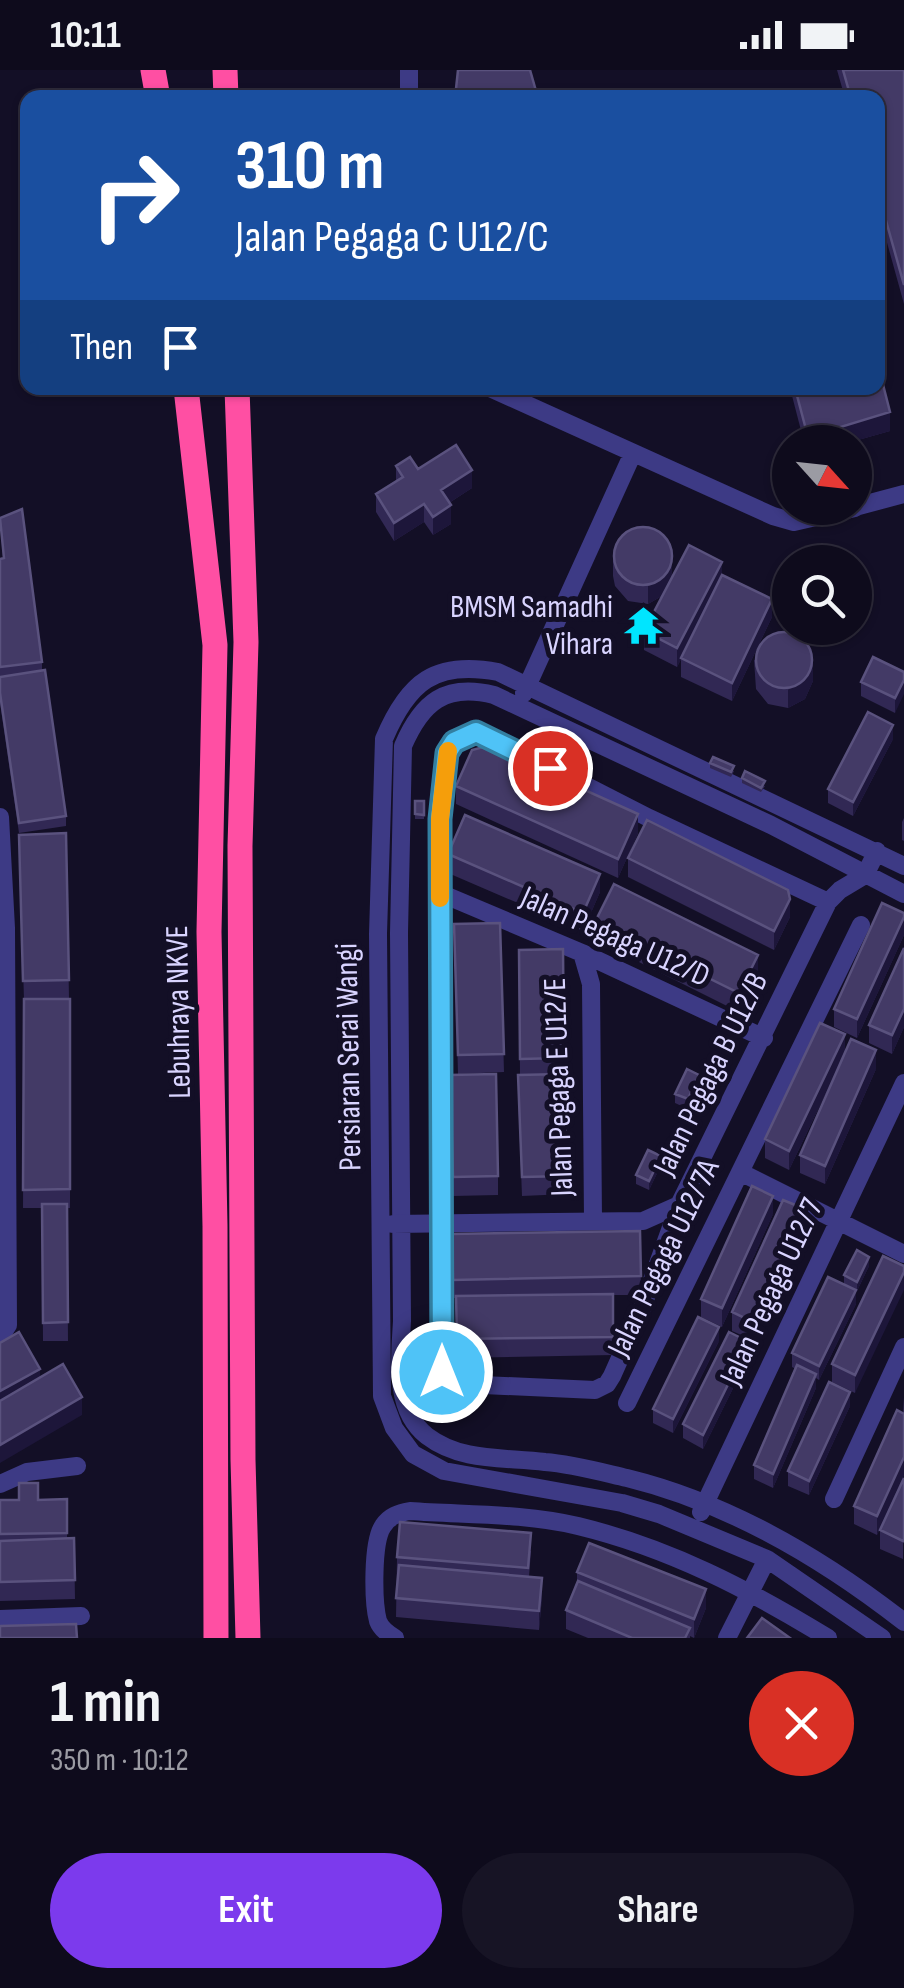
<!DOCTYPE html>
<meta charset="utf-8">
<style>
body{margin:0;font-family:"Sofia Sans Condensed",sans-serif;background:#171425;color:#f1f3f6;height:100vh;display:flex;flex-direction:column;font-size:38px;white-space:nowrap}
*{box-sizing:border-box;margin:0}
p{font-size:32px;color:#9b9ba3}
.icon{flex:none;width:55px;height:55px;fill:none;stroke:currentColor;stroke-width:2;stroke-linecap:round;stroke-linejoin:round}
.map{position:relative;height:1568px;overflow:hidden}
.side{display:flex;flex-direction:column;background:#0e0b1c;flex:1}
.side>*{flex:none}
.hud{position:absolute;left:20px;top:20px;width:865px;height:305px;border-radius:20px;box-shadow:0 2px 8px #0004,0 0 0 2px #2e2b3b;background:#1a4fa0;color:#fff;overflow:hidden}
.needle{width:65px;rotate:117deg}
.tools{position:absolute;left:772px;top:355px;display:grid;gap:20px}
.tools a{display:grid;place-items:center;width:100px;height:100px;border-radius:50%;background:#0e0b1c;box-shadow:0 2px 8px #0004,0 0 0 2px #2e2b3b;font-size:50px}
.pin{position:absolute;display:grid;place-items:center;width:85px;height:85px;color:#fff;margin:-42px;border:5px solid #fff;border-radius:50%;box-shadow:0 2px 10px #0007}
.me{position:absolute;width:110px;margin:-55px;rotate:0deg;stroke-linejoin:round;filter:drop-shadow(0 0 8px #0008)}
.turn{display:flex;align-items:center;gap:35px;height:210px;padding:0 50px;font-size:45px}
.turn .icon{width:130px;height:130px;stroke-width:2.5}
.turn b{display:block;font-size:70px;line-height:85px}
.then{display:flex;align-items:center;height:95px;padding:0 50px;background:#0003;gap:20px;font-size:38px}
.round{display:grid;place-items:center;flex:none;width:105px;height:105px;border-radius:52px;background:#171425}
.summary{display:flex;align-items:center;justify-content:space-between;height:170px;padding:0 50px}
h1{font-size:60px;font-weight:700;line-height:75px}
.button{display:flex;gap:20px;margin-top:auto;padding:20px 50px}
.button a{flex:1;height:115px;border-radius:60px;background:#7c3aed;color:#fff;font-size:40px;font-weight:700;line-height:115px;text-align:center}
.button a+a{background:#171425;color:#f1f3f6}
.status{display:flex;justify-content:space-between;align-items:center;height:70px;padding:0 50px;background:#0e0b1c;direction:ltr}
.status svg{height:28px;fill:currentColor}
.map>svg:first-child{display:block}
</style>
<div class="status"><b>10:11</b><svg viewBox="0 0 49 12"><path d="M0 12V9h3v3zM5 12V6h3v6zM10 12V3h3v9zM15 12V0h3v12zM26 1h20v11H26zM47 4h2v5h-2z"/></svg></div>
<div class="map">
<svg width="904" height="1568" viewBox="0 0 904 1568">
<rect width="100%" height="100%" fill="#130f26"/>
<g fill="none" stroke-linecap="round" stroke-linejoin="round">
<path stroke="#3d3a85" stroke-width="18" d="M 409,0 L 409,28
M 490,318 L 773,446 L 794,452 L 855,438
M 855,437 L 904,424
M 524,623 L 633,383
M 0,747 L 6,858 L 8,1255 L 0,1267
M 440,823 L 582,883 L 764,968
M 904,824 L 771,755 L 494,625 C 445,613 422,632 403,676 L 399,863 L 402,1251 C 400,1289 393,1339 427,1366 C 461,1392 504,1387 545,1392 C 572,1394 601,1402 627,1408 C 729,1433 822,1488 904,1552
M 828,832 L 649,748 L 485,664 L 476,662 L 465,665 L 454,672 L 447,683 L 440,749 L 443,1240 C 441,1267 430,1303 461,1314 L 595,1320 L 607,1314 L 612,1306 L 641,1241 L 679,1135 L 828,832 L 840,820 L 865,805 L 877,781
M 582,883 L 591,914 L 593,1149
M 740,1102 L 904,1184
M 393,1154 L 643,1151 L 679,1135
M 627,1333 L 861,855
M 0,1414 L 27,1402 L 77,1396
M 834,1429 L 904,1277
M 701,1442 L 904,1013
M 0,1549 L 81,1546
M 395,1568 C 388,1564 381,1559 378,1551 C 373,1532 372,1472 383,1456 C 389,1446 399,1443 410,1441 C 465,1445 524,1443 578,1456 C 669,1478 748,1519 828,1568
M 727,1568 L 767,1489
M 882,1568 L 767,1489 L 659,1444 L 622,1433 L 444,1401 L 413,1384 L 394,1358 L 382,1326 L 378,864 L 384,669 C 408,612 435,590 498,602 L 904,796"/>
<path stroke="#ff4fa3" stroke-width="25" d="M 153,0 L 158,28
M 225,0 L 226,28
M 186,318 L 215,575 L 209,862 L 215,1156 L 216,1568
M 237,318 L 246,572 L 240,776 L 243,1390 L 248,1568"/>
</g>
<path fill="#312854" d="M 837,0 L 904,0 L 904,234 L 878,140 L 878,28 L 845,28 Z
M 790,318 L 878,318 L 890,361 L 851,372 L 804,372 Z
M 396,396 L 418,399 L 472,418 L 449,433 L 451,454 L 433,465 L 424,452 L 394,471 L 376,442 L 376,424 L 396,411 Z
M 0,448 L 42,592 L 42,601 L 66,746 L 66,756 L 19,763 L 0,633 L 0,607 L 21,604 L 0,606 L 0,489 L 3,489 Z
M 613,487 L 672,505 L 722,505 L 772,547 L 732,631 L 681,607 L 681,588 L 683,585 L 677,597 L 644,580 L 644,561 L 662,526 L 648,534 L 628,531 L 615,516 L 613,506 Z
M 754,590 L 813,611 L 805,629 L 788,638 L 768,634 L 756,619 Z
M 904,602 L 895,643 L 861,626 L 861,612 Z
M 893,669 L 853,746 L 828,733 L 828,719 Z
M 710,693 L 734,701 L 731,707 L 710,698 Z
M 742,708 L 765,716 L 761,722 L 742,713 Z
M 456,716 L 638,763 L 618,808 L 456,734 Z
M 415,731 L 424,731 L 424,749 L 415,749 Z
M 904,748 L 904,771 L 902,770 L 902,752 Z
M 66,763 L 69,928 L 41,929 L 70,929 L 70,1138 L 67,1138 L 68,1271 L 43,1271 L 42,1138 L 23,1138 L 24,930 L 19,765 Z
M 448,784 L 600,822 L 583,861 L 448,803 Z
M 628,788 L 790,847 L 774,880 L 628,807 Z
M 904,843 L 904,865 L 857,968 L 834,957 L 834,939 Z
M 595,852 L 758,904 L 739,942 L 595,870 Z
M 500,853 L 504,1002 L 458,1004 L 454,854 Z
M 904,878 L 904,957 L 892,984 L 869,973 L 869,955 Z
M 563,879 L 567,1124 L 522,1126 L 518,1024 L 520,1005 L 519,880 Z
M 845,983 L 789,1100 L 765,1088 L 765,1069 Z
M 876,999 L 825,1114 L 800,1103 L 800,1085 Z
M 450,1005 L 498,1106 L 498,1125 L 453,1126 Z
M 699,1015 L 688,1039 L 675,1033 L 675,1024 Z
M 661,1095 L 649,1120 L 636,1114 L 636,1105 Z
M 773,1144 L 722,1257 L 701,1247 L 701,1229 Z
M 805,1158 L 753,1270 L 732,1261 L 732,1242 Z
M 640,1161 L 641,1225 L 613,1225 L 613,1285 L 457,1288 L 456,1228 L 453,1228 L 452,1164 Z
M 883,1186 L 855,1323 L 832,1312 L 832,1294 Z
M 869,1196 L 857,1221 L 856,1221 L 856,1234 L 819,1310 L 816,1308 L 816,1318 L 773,1418 L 754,1409 L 754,1395 L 796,1299 L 792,1297 L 792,1283 L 844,1214 L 844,1205 Z
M 719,1271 L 673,1363 L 653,1353 L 653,1339 Z
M 749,1286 L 703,1379 L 683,1368 L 683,1354 Z
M 904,1327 L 904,1405 L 877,1465 L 854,1454 L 854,1436 L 903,1343 Z
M 850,1336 L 809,1425 L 788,1416 L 788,1401 Z
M 904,1408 L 903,1489 L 880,1479 L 880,1460 Z
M 67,1429 L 67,1468 L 74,1468 L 75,1529 L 0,1531 L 0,1430 Z
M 531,1481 L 529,1507 L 542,1527 L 539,1560 L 396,1547 L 397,1487 Z
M 577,1502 L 706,1538 L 694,1568 L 690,1566 L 690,1568 L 588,1568 L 566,1559 L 566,1540 L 577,1512 Z"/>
<path fill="#1d163a" d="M 890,342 L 890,361 L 851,372 L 808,372 L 808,367 Z
M 472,400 L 472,418 L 441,438 L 441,420 Z
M 424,434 L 424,452 L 394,471 L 394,453 Z
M 451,435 L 451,454 L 433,465 L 433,447 Z
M 672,487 L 672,505 L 665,524 L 648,534 L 648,516 Z
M 722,492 L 722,510 L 677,597 L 677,578 Z
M 772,529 L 772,547 L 732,631 L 732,613 Z
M 813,592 L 813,611 L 805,629 L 788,638 L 788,620 Z
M 904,610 L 904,624 L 895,643 L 895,628 Z
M 893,655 L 893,669 L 853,746 L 853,732 Z
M 638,744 L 638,763 L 618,808 L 618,789 Z
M 600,804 L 600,822 L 583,861 L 583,843 Z
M 790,829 L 790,847 L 774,880 L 774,861 Z
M 904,847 L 904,865 L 857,968 L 857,949 Z
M 758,885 L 758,904 L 739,942 L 739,923 Z
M 904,939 L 904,957 L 892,984 L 892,965 Z
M 845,964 L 845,983 L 789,1100 L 789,1081 Z
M 876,980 L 876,999 L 825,1114 L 825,1096 Z
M 699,1005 L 699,1015 L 688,1039 L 688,1029 Z
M 661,1086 L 661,1095 L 649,1120 L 649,1111 Z
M 773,1126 L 773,1144 L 722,1257 L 722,1238 Z
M 805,1139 L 805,1158 L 753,1270 L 753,1252 Z
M 869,1187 L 869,1196 L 857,1221 L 857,1212 Z
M 904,1202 L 904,1220 L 855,1323 L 855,1305 Z
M 856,1220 L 856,1234 L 819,1310 L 819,1296 Z
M 719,1257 L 719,1271 L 673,1363 L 673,1349 Z
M 749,1272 L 749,1286 L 703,1379 L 703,1365 Z
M 40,1299 L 40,1317 L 0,1340 L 0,1321 Z
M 816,1304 L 816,1318 L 773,1418 L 773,1404 Z
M 850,1322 L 850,1336 L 809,1425 L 809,1411 Z
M 82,1327 L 82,1345 L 0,1393 L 0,1375 Z
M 904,1387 L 904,1405 L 877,1465 L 877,1446 Z
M 542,1508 L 542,1527 L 539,1560 L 539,1541 Z
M 706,1519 L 706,1538 L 694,1568 L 694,1549 Z"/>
<path fill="#433a66" stroke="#5a527e" stroke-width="2.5" d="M 458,0 L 530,0 L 538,28 L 455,28 Z
M 843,0 L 904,0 L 904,215 L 878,122 L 878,28 L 851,28 Z
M 878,295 L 890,342 L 808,367 L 795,318 L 878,318 Z
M 456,375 L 472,400 L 441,420 L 451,435 L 433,447 L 424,434 L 394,453 L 376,424 L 403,407 L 396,396 L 410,387 L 418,399 Z
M 22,439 L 42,592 L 0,597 L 0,489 L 4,488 L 0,448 Z
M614 486a29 29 0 1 1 58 0a29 29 0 1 1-58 0Z
M 689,475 L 722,492 L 677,578 L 644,561 Z
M 722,505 L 772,529 L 732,613 L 681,588 Z
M756 590a28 28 0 1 1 56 0a28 28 0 1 1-56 0Z
M 873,587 L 904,602 L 904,610 L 895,628 L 861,612 Z
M 45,600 L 66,746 L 19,753 L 0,623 L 0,607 Z
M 868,642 L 893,655 L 853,732 L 828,719 Z
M 487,676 L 638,744 L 618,789 L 456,716 L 472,680 Z
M 713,687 L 734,696 L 731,702 L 710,693 Z
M 745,701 L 765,711 L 761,718 L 742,708 Z
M 415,731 L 424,731 L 424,745 L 415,744 Z
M 465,745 L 600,804 L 583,843 L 448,784 Z
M 647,750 L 788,820 L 790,829 L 774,861 L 628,788 Z
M 66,763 L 69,910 L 23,911 L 19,765 Z
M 614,814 L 758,885 L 739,923 L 595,852 Z
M 882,833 L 904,843 L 904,847 L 857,949 L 834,939 Z
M 500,853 L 504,984 L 458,985 L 454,854 Z
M 904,878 L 904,939 L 892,965 L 869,955 Z
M 563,879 L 564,988 L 520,989 L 519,880 Z
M 24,929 L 70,929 L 70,1119 L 23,1120 Z
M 820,953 L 845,964 L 789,1081 L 765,1069 Z
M 851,969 L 876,980 L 825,1096 L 800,1085 Z
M 687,999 L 699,1005 L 688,1029 L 675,1024 Z
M 496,1004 L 498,1106 L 453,1107 L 450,1005 Z
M 564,1004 L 567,1106 L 522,1107 L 518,1005 Z
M 648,1080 L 661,1086 L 649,1111 L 636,1105 Z
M 752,1116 L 773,1126 L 722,1238 L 701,1229 Z
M 783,1130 L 805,1139 L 753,1252 L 732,1242 Z
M 42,1134 L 67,1134 L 68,1252 L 43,1253 Z
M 640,1161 L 641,1206 L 453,1210 L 452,1164 Z
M 857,1180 L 869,1187 L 857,1212 L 844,1205 Z
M 883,1186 L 904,1196 L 904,1202 L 855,1305 L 832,1294 Z
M 828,1207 L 856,1220 L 819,1296 L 792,1283 Z
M 613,1224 L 613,1267 L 457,1269 L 456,1226 Z
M 698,1247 L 719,1257 L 673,1349 L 653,1339 Z
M 19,1262 L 40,1299 L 0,1321 L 0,1273 Z
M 729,1262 L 749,1272 L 703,1365 L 683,1354 Z
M 63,1294 L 82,1327 L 0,1375 L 0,1331 Z
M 797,1295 L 816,1304 L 773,1404 L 754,1395 Z
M 829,1312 L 850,1322 L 809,1411 L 788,1401 Z
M 897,1340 L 904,1344 L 904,1387 L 877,1446 L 854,1436 Z
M 904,1408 L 904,1469 L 903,1471 L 880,1460 Z
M 19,1413 L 38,1413 L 38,1430 L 67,1429 L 67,1463 L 0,1464 L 0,1430 L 19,1430 Z
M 400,1452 L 531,1463 L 528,1498 L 397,1487 Z
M 74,1468 L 75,1510 L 0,1512 L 0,1471 Z
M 589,1473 L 706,1519 L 694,1549 L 577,1502 Z
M 399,1495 L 542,1508 L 539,1541 L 396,1528 Z
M 578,1511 L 690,1558 L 685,1568 L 632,1568 L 566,1540 Z
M 762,1548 L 790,1568 L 747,1568 Z
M 76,1554 L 77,1568 L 0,1568 L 0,1556 Z"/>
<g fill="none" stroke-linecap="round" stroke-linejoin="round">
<defs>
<path id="route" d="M 442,1302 L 440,749 L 447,683 L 454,672 L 476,662 L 550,698"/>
</defs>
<use href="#route" stroke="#337fa1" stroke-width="25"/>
<use href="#route" stroke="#4fc3f7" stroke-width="18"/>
<path stroke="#f59e0b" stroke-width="18" d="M 440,828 L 440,749 L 448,681"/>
</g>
<defs>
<symbol id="temple-bare" viewBox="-9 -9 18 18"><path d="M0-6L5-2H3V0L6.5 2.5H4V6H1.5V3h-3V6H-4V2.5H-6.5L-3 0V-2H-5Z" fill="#00e5ff" stroke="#130f26" stroke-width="2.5" paint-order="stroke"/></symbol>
</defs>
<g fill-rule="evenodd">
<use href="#temple-bare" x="616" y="528" width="55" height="55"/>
</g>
<g text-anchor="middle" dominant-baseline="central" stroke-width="10" stroke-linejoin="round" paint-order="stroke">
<g font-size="32" fill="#d9d4ff" stroke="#130f26" text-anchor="end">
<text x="613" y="537">BMSM Samadhi<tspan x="613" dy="37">Vihara</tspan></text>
</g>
<g font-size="32" fill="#d9d4ff" stroke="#130f26">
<text transform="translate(615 867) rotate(24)">Jalan Pegaga U12/D</text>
<text transform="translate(179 942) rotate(-91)">Lebuhraya NKVE</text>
<text transform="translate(349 987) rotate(-91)">Persiaran Serai Wangi</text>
<text transform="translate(711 1004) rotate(-64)">Jalan Pegaga B U12/B</text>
<text transform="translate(559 1017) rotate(-92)">Jalan Pegaga E U12/E</text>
<text transform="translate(664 1188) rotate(-64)">Jalan Pegaga U12/7A</text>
<text transform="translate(772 1222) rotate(-65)">Jalan Pegaga U12/7</text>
</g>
</g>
</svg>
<div class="tools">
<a><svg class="needle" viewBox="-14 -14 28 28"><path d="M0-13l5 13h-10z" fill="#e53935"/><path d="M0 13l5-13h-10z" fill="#9b9ba3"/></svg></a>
<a><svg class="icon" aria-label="search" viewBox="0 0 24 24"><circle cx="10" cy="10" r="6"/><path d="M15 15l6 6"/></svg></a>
</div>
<div class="pin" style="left:550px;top:698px;background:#d93025"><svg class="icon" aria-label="arrive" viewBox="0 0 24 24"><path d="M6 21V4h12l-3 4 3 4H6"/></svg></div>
<svg class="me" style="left:442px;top:1302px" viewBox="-20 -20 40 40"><circle r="17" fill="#4fc3f7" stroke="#fff" stroke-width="3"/><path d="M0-11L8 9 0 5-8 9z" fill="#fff"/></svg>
<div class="hud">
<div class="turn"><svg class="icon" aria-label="right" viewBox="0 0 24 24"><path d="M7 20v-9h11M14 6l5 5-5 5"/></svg><div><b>310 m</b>Jalan Pegaga C U12/C</div></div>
<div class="then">Then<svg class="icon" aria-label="arrive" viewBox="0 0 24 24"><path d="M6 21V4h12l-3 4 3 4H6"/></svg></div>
</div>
</div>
<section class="side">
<div class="summary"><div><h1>1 min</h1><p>350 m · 10:12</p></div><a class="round" style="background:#d93025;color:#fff"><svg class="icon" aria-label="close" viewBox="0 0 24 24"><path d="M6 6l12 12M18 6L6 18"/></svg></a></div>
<div class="button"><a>Exit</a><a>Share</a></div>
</section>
